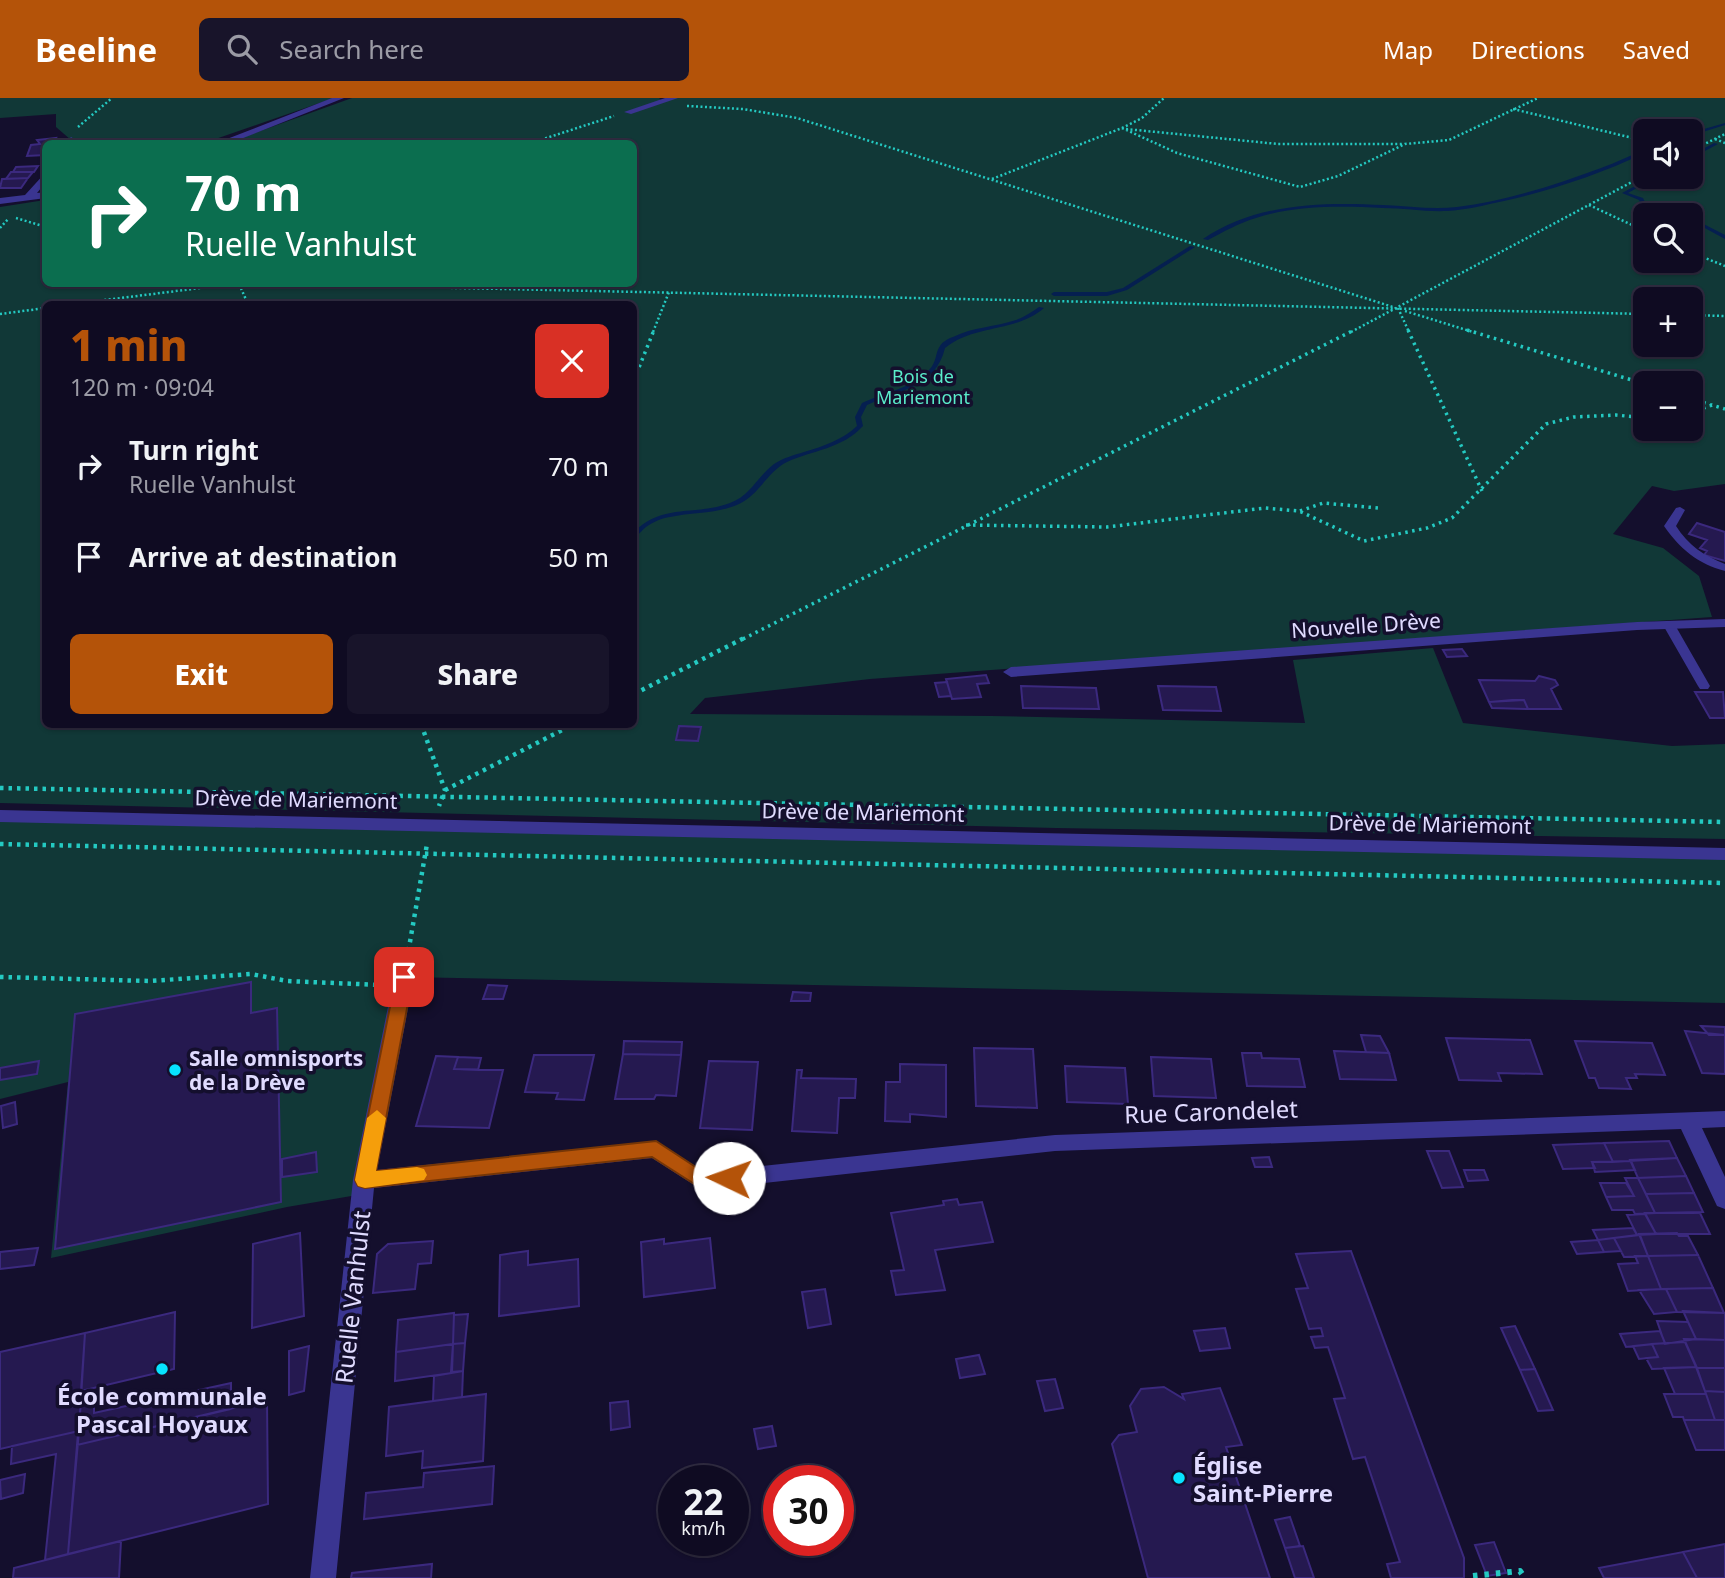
<!DOCTYPE html>
<meta charset="utf-8">
<style>
body{margin:0;font-family:"Noto Sans",sans-serif;background:#18142a;color:#f1f3f6;height:100vh;display:flex;flex-direction:column;font-size:26px;white-space:nowrap}
*{box-sizing:border-box;margin:0}
p{font-size:23px;color:#9b9ba5}
.icon{flex:none;width:38px;height:38px;fill:none;stroke:currentColor;stroke-width:2;stroke-linecap:round;stroke-linejoin:round}
.map{position:relative;flex:1;overflow:hidden}
.panel{position:absolute;left:42px;top:203px;width:595px;height:427px;display:flex;flex-direction:column;background:#0f0b22;border-radius:10px;box-shadow:0 2px 5px #0004,0 0 0 2px #2f2b40}
.panel>*{flex:none}
.hud{position:absolute;left:42px;top:42px;width:595px;height:147px;border-radius:10px;box-shadow:0 2px 5px #0004,0 0 0 2px #2f2b40;background:#0b6e4f;color:#fff;overflow:hidden}
.fabs{position:absolute;left:1633px;top:21px;display:grid;gap:14px}
.fabs a{display:grid;place-items:center;width:70px;height:70px;border-radius:10px;background:#0f0b22;box-shadow:0 2px 5px #0004,0 0 0 2px #2f2b40;font-size:35px}
.speed{position:absolute;left:658px;top:1367px;display:flex;gap:14px;font-size:35px;font-weight:700;text-align:center}
.speed>*{display:grid;place-content:center;width:91px;height:91px;border-radius:50%;background:#0f0b22;box-shadow:0 2px 5px #0004,0 0 0 2px #2f2b40;line-height:1}
.speed small{font-size:18px;font-weight:400}
.speed .limit{border:10px solid #d22;background:#fff;color:#111}
.pin{position:absolute;display:grid;place-items:center;width:60px;height:60px;color:#fff;margin:-30px;border-radius:14px;box-shadow:0 4px 10px #0006}
.me{position:absolute;width:77px;margin:-38px;rotate:273deg;stroke-linejoin:round;filter:drop-shadow(0 0 5px #0008)}
.turn{display:flex;align-items:center;gap:24px;height:147px;padding:0 28px;font-size:32px}
.turn .icon{width:91px;height:91px;stroke-width:2.5}
.turn b{display:block;font-size:49px;line-height:60px}
.round{display:grid;place-items:center;flex:none;width:74px;height:74px;border-radius:10px;background:#18142a}
.summary{display:flex;align-items:center;justify-content:space-between;height:119px;padding:0 28px}
h1{font-size:42px;font-weight:800;line-height:52px;color:#b45309}
.action{display:flex;gap:14px;margin-top:auto;padding:14px 28px}
.action a{flex:1;height:80px;border-radius:10px;background:#b45309;color:#fff;font-size:28px;font-weight:800;line-height:80px;text-align:center}
.action a+a{background:#18142a;color:#f1f3f6}
ul{padding:0;list-style:none}
li{display:flex;align-items:center;gap:21px;height:91px;padding:0 28px}
li div{flex:1}
li b{display:block;font-size:26px}
li em{font-style:normal}
header{display:flex;align-items:center;gap:42px;box-sizing:border-box;height:98px;padding:0 35px;background:#b45309;color:#fff}
header strong{font-size:33px}
nav{display:flex;gap:38px;margin-inline-start:auto;font-size:24px}
.search{width:490px;height:63px;background:#18142a;display:flex;align-items:center;gap:18px;box-sizing:border-box;padding:0 24px;border-radius:10px;color:#9b9ba5;font-size:26px}
.map>svg:first-child{display:block}
</style>
<header>
<strong>Beeline</strong>
<div class="search"><svg class="icon" aria-label="search" viewBox="0 0 24 24"><circle cx="10" cy="10" r="6"/><path d="M15 15l6 6"/></svg>Search here</div>
<nav><a>Map</a><a>Directions</a><a>Saved</a></nav>
</header>
<div class="map">
<svg width="1725" height="1480" viewBox="0 0 1725 1480">
<rect width="100%" height="100%" fill="#140f2d"/>
<path fill="#113837" fill-rule="evenodd" d="M 0,0 L 334,0 L 204,45 L 122,46 L 122,42 L 71,42 L 56,29 L 56,16 L 0,20 Z
M 352,0 L 659,0 L 662,3 L 670,0 L 1725,0 L 1725,386 L 1674,393 L 1652,388 L 1613,436 L 1663,450 L 1699,478 L 1712,519 L 870,581 L 705,600 L 690,616 L 991,618 L 1305,625 L 1293,562 L 1433,550 L 1463,625 L 1672,648 L 1725,646 L 1725,741 L 1056,730 L 0,705 L 0,109 L 45,102 L 46,186 L 634,186 L 634,46 L 227,45 ZM 1645,33 L 1690,33 L 1690,79 L 1645,79 ZM 1645,117 L 1690,117 L 1690,163 L 1645,163 ZM 1645,201 L 1690,201 L 1690,247 L 1645,247 ZM 46,206 L 634,206 L 634,626 L 46,626 ZM 1645,285 L 1690,285 L 1690,331 L 1645,331 Z
M 0,718 L 1725,756 L 1725,905 L 405,879 L 363,1096 L 287,1109 L 51,1160 L 68,984 L 0,1001 Z"/>
<g fill="none" stroke-linecap="round" stroke-linejoin="round">
<path fill="#051f50" fill-rule="evenodd" d="M 1725,25 L 1725,27 L 1690,38 L 1690,35 Z
M 1714,45 L 1718,46 L 1690,61 L 1690,58 Z
M 1645,52 L 1645,55 C 1600,76 1553,92 1504,103 C 1485,107 1466,112 1447,113 C 1425,114 1404,110 1383,110 C 1341,108 1296,107 1256,120 C 1239,125 1223,134 1208,142 L 1203,141 C 1255,105 1323,104 1383,107 C 1408,108 1433,112 1457,109 C 1506,103 1555,87 1601,70 C 1616,65 1630,57 1645,52 Z
M 1652,79 L 1657,79 L 1628,95 L 1643,100 L 1645,104 L 1686,117 L 1679,117 L 1641,106 L 1639,102 L 1622,95 Z
M 1690,119 L 1725,137 L 1725,141 L 1690,122 Z
M 1190,148 L 1195,149 L 1127,192 L 1107,198 L 1054,198 L 1051,196 L 1054,194 L 1107,194 L 1123,190 Z
M 1039,209 L 1044,210 C 1015,235 975,226 945,250 C 936,289 898,293 867,307 L 861,319 L 863,328 C 842,351 813,352 787,364 C 767,374 759,397 739,406 C 717,416 693,414 670,419 C 662,420 653,424 646,429 C 641,433 639,437 634,439 L 634,434 C 662,405 696,418 730,405 C 750,398 758,378 774,366 C 783,360 794,357 804,354 C 824,348 842,342 857,328 L 855,319 L 862,305 C 883,295 913,290 929,272 C 937,264 935,255 940,248 C 942,244 949,240 953,239 C 973,229 995,229 1016,222 C 1024,219 1032,214 1039,209 Z"/>
</g>
<path fill="#251950" stroke="#3b297e" stroke-width="2" d="M 56,40 L 53,46 L 46,46 L 45,57 L 27,58 L 31,47 L 40,46 L 37,42 Z
M 38,68 L 34,74 L 13,74 L 16,69 Z
M 11,74 L 33,74 L 28,80 L 6,81 Z
M 28,80 L 21,90 L 0,90 L 2,81 Z
M 1697,425 L 1725,434 L 1725,463 L 1704,457 L 1707,453 L 1700,450 L 1707,442 L 1689,436 Z
M 1462,551 L 1467,558 L 1447,559 L 1443,552 Z
M 986,577 L 989,585 L 977,586 L 981,599 L 952,601 L 946,581 Z
M 1539,578 L 1555,582 L 1558,587 L 1551,591 L 1561,611 L 1528,611 L 1524,602 L 1489,604 L 1479,582 L 1535,583 Z
M 947,584 L 951,598 L 939,599 L 935,585 Z
M 1021,588 L 1096,590 L 1099,611 L 1023,610 Z
M 1158,588 L 1216,589 L 1221,613 L 1163,612 Z
M 1695,594 L 1723,594 L 1725,620 L 1710,620 Z
M 1512,602 L 1524,602 L 1528,611 L 1492,610 L 1489,604 Z
M 679,628 L 701,629 L 698,643 L 676,642 Z
M 251,884 L 251,915 L 277,910 L 281,1104 L 55,1151 L 75,916 Z
M 488,887 L 507,888 L 503,901 L 483,901 Z
M 793,894 L 811,895 L 810,903 L 791,903 Z
M 1701,928 L 1725,929 L 1725,937 L 1709,937 Z
M 1685,933 L 1725,937 L 1725,976 L 1702,975 Z
M 1361,937 L 1380,938 L 1389,955 L 1366,954 Z
M 1446,940 L 1530,942 L 1542,976 L 1498,975 L 1501,983 L 1459,982 Z
M 624,943 L 682,944 L 681,957 L 623,956 Z
M 1575,943 L 1652,945 L 1665,977 L 1635,976 L 1637,980 L 1626,980 L 1631,991 L 1599,990 L 1595,980 L 1589,980 Z
M 974,950 L 1033,951 L 1037,1010 L 976,1008 Z
M 1334,953 L 1389,955 L 1396,982 L 1340,981 Z
M 1242,955 L 1261,955 L 1262,960 L 1299,961 L 1305,989 L 1247,988 Z
M 623,956 L 681,957 L 676,998 L 656,997 L 654,1001 L 615,1001 Z
M 534,957 L 594,957 L 584,1002 L 556,1001 L 558,995 L 525,994 Z
M 436,958 L 458,959 L 454,971 L 503,972 L 489,1030 L 416,1028 Z
M 458,959 L 481,960 L 478,972 L 454,971 Z
M 1151,959 L 1211,961 L 1216,1000 L 1154,998 Z
M 39,963 L 37,976 L 0,982 L 0,970 Z
M 709,963 L 758,964 L 752,1032 L 700,1030 Z
M 900,966 L 946,967 L 946,1019 L 910,1016 L 910,1024 L 885,1023 L 886,984 L 900,984 Z
M 1065,968 L 1125,970 L 1128,1006 L 1067,1004 Z
M 797,972 L 802,972 L 801,980 L 856,981 L 855,1000 L 839,1000 L 837,1035 L 792,1033 Z
M 15,1004 L 17,1026 L 3,1030 L 1,1008 Z
M 1669,1043 L 1677,1060 L 1613,1064 L 1604,1045 Z
M 1604,1045 L 1613,1064 L 1592,1064 L 1595,1070 L 1563,1071 L 1553,1047 Z
M 1427,1053 L 1449,1053 L 1463,1089 L 1442,1090 Z
M 316,1054 L 317,1074 L 282,1079 L 282,1061 Z
M 1269,1059 L 1272,1069 L 1255,1069 L 1252,1060 Z
M 1677,1060 L 1686,1078 L 1638,1080 L 1630,1062 Z
M 1631,1063 L 1635,1072 L 1595,1074 L 1592,1064 Z
M 1464,1072 L 1484,1072 L 1488,1082 L 1468,1083 Z
M 1686,1078 L 1694,1095 L 1646,1096 L 1638,1080 Z
M 1625,1080 L 1638,1080 L 1655,1115 L 1635,1116 L 1633,1112 L 1612,1112 L 1606,1099 L 1634,1098 Z
M 1600,1085 L 1626,1085 L 1634,1098 L 1606,1099 Z
M 1694,1095 L 1703,1114 L 1655,1115 L 1646,1096 Z
M 957,1101 L 959,1107 L 982,1104 L 993,1144 L 935,1152 L 945,1192 L 896,1197 L 891,1173 L 904,1172 L 891,1115 L 944,1107 L 943,1103 Z
M 1645,1115 L 1700,1115 L 1710,1136 L 1656,1136 Z
M 1645,1116 L 1656,1136 L 1637,1137 L 1627,1117 Z
M 1633,1130 L 1637,1137 L 1598,1142 L 1593,1132 Z
M 300,1135 L 304,1218 L 252,1230 L 253,1146 Z
M 1677,1135 L 1679,1138 L 1688,1138 L 1698,1157 L 1648,1158 L 1639,1136 Z
M 1640,1137 L 1648,1158 L 1624,1159 L 1614,1140 Z
M 710,1140 L 715,1190 L 644,1199 L 641,1144 L 664,1141 L 664,1146 Z
M 1614,1140 L 1621,1153 L 1604,1154 L 1598,1142 Z
M 1598,1142 L 1604,1154 L 1577,1156 L 1571,1144 Z
M 433,1143 L 431,1165 L 418,1166 L 415,1191 L 373,1195 L 377,1156 L 388,1146 Z
M 38,1150 L 34,1167 L 0,1171 L 0,1154 Z
M 528,1153 L 528,1167 L 578,1161 L 579,1208 L 499,1218 L 500,1157 Z
M 1351,1153 L 1464,1460 L 1464,1480 L 1391,1480 L 1387,1466 L 1400,1464 L 1365,1359 L 1353,1361 L 1334,1301 L 1345,1300 L 1328,1249 L 1315,1250 L 1311,1239 L 1323,1238 L 1321,1230 L 1309,1231 L 1296,1191 L 1308,1190 L 1296,1156 Z
M 1698,1157 L 1713,1190 L 1661,1191 L 1648,1158 Z
M 1635,1158 L 1648,1158 L 1661,1191 L 1628,1193 L 1618,1166 L 1638,1165 Z
M 1713,1190 L 1724,1215 L 1677,1214 L 1666,1191 Z
M 825,1191 L 831,1226 L 808,1230 L 802,1194 Z
M 1666,1191 L 1677,1214 L 1654,1216 L 1639,1192 Z
M 1683,1213 L 1725,1215 L 1725,1242 L 1696,1241 Z
M 175,1214 L 174,1271 L 81,1293 L 85,1235 Z
M 454,1215 L 453,1246 L 396,1254 L 398,1222 Z
M 468,1216 L 465,1245 L 453,1246 L 454,1217 Z
M 1657,1223 L 1688,1224 L 1696,1241 L 1665,1246 Z
M 1515,1228 L 1535,1271 L 1520,1272 L 1501,1230 Z
M 1225,1230 L 1230,1250 L 1200,1253 L 1194,1233 Z
M 1660,1233 L 1665,1245 L 1626,1249 L 1620,1236 Z
M 85,1235 L 79,1333 L 0,1351 L 0,1254 Z
M 1684,1241 L 1725,1242 L 1725,1270 L 1697,1270 Z
M 1685,1244 L 1696,1269 L 1652,1271 L 1646,1260 L 1658,1259 L 1652,1246 Z
M 465,1245 L 463,1273 L 451,1274 L 453,1246 Z
M 453,1246 L 452,1275 L 395,1283 L 396,1254 Z
M 1652,1246 L 1658,1259 L 1639,1261 L 1633,1248 Z
M 309,1248 L 304,1293 L 289,1297 L 289,1253 Z
M 979,1257 L 985,1276 L 960,1280 L 956,1261 Z
M 1696,1269 L 1706,1296 L 1675,1296 L 1664,1270 Z
M 1697,1270 L 1725,1270 L 1725,1294 L 1705,1293 Z
M 1535,1271 L 1553,1312 L 1538,1313 L 1520,1272 Z
M 463,1273 L 462,1299 L 433,1303 L 434,1278 Z
M 1055,1281 L 1063,1310 L 1045,1313 L 1037,1283 Z
M 231,1285 L 231,1311 L 77,1347 L 81,1303 L 94,1300 L 94,1315 Z
M 1164,1289 L 1184,1301 L 1182,1296 L 1220,1290 L 1242,1347 L 1226,1349 L 1270,1480 L 1148,1480 L 1112,1346 L 1119,1337 L 1137,1334 L 1130,1308 L 1141,1291 Z
M 1705,1293 L 1725,1294 L 1725,1322 L 1715,1322 Z
M 486,1296 L 483,1363 L 422,1370 L 423,1353 L 386,1358 L 389,1309 Z
M 1664,1296 L 1706,1296 L 1715,1322 L 1684,1322 L 1683,1319 L 1673,1319 Z
M 267,1302 L 268,1406 L 68,1456 L 77,1347 Z
M 628,1303 L 630,1329 L 611,1332 L 610,1305 Z
M 1684,1322 L 1725,1322 L 1725,1352 L 1696,1352 Z
M 772,1328 L 776,1348 L 758,1351 L 754,1331 Z
M 79,1333 L 68,1456 L 45,1462 L 56,1356 L 11,1366 L 12,1348 Z
M 494,1368 L 492,1406 L 364,1421 L 366,1395 L 423,1389 L 424,1375 Z
M 25,1376 L 23,1395 L 1,1401 L 0,1382 Z
M 1290,1419 L 1300,1448 L 1285,1450 L 1275,1422 Z
M 121,1443 L 119,1480 L 13,1480 L 14,1470 Z
M 1494,1444 L 1506,1475 L 1487,1478 L 1475,1447 Z
M 1725,1446 L 1725,1480 L 1697,1480 L 1683,1454 Z
M 1303,1448 L 1314,1480 L 1295,1480 L 1285,1450 Z
M 1683,1454 L 1697,1480 L 1604,1480 L 1599,1470 Z
M 432,1466 L 431,1480 L 351,1480 L 352,1475 Z"/>
<g fill="none" stroke-linecap="round" stroke-linejoin="round">
<path stroke="#24cac2" stroke-width="2.5" stroke-dasharray="2 2.5" stroke-linecap="butt" d="M 687,8 L 743,11 L 797,20 L 1393,209
M 1513,11 L 1645,43
M 78,29 L 112,0
M 1122,30 L 1177,55 L 1300,89 L 1338,78 L 1405,46 L 1449,42 L 1538,0
M 1126,31 L 1278,46 L 1404,46
M 1715,41 L 1725,45
M 528,46 L 614,18
M 1690,53 L 1725,36
M 992,81 L 1122,30 L 1142,20 L 1164,0
M 1589,107 L 1645,133
M 16,120 L 46,129
M 0,130 L 9,120
M 1690,154 L 1725,168
M 239,186 L 248,206
M 275,186 L 1645,216
M 73,206 L 232,186
M 1398,210 L 1409,234
M 1405,213 L 1473,234
M 0,216 L 46,210
M 1690,217 L 1725,218
M 653,234 L 669,194
M 1351,234 L 1645,77"/>
<path stroke="#24cac2" stroke-width="3.5" stroke-dasharray="2.5 4.5" stroke-linecap="butt" d="M 1408,232 L 1482,393
M 1467,232 L 1645,286
M 634,282 L 654,232
M 1690,300 L 1711,307
M 1690,315 L 1712,307 L 1725,311
M 1300,413 L 1323,405 L 1378,410
M 966,427 L 1107,429 L 1265,410 L 1299,413 L 1364,443 L 1427,430 L 1452,420 L 1546,326 L 1574,319 L 1616,317 L 1645,320
M 743,541 L 1354,232"/>
<path stroke="#24cac2" stroke-width="4.5" stroke-dasharray="3.5 5" stroke-linecap="butt" d="M 634,596 L 746,539
M 421,626 L 445,692 L 439,708
M 0,690 L 1725,724
M 445,692 L 574,626
M 0,746 L 1725,785
M 407,861 L 427,746
M 0,879 L 150,883 L 251,876 L 287,883 L 380,887"/>
<path stroke="#24cac2" stroke-width="6" stroke-dasharray="4.5 7" stroke-linecap="butt" d="M 1473,1478 L 1520,1473 L 1525,1480"/>
<path fill="#3a3591" fill-rule="evenodd" d="M 1680,409 L 1685,412 L 1676,428 C 1688,447 1704,458 1725,466 L 1725,473 C 1698,466 1680,451 1664,428 L 1676,410 Z
M 1669,523 L 1675,527 L 1710,588 L 1708,591 L 1700,591 L 1698,588 L 1663,527 Z"/>
<path fill="#3a3591" fill-rule="evenodd" d="M 332,0 L 344,0 L 228,46 L 214,46 Z
M 665,0 L 678,0 L 631,16 L 624,14 Z
M 71,39 L 76,42 L 74,46 L 65,46 Z
M 46,74 L 46,84 L 37,95 L 46,94 L 46,100 L 0,106 L 0,100 L 25,97 Z
M 1725,521 L 1725,529 L 1637,532 L 1011,579 L 1003,574 L 1011,569 L 1637,524 Z
M 404,872 L 411,874 L 414,879 L 377,1072 L 655,1043 L 705,1074 L 1055,1037 L 1725,1013 L 1725,1029 L 1702,1030 L 1725,1079 L 1725,1111 L 1717,1108 L 1681,1031 L 1055,1053 L 702,1092 L 652,1060 L 374,1090 L 336,1480 L 310,1480 L 353,1082 L 394,879 L 397,874 Z"/>
<path fill="#3a3591" fill-rule="evenodd" d="M 0,712 L 1725,750 L 1725,762 L 0,724 Z"/>
</g>
<path fill="#b45309" stroke="#753606" stroke-width="2" d="M 404,872 L 413,879 L 376,1073 L 656,1043 L 705,1075 L 736,1075 L 739,1080 L 736,1086 L 702,1091 L 652,1059 L 365,1090 L 358,1088 L 355,1082 L 396,879 Z"/>
<path fill="#f59e0b" d="M 377,1012 L 386,1020 L 376,1073 L 417,1069 L 424,1071 L 427,1077 L 424,1082 L 365,1090 L 358,1088 L 355,1082 L 367,1020 Z"/>
<g fill="#07e3ff" stroke="#140f2d" stroke-width="2.5">
<circle cx="175" cy="972" r="7"/>
<circle cx="162" cy="1271" r="7"/>
<circle cx="1179" cy="1380" r="7"/>
</g>
<g text-anchor="middle" dominant-baseline="central" stroke-width="7" stroke-linejoin="round" paint-order="stroke">
<g font-size="18" fill="#5aecca" stroke="#140f2d">
<text x="923" y="278">Bois de<tspan x="923" dy="21">Mariemont</tspan></text>
</g>
<g font-size="21" fill="#e0dbff" stroke="#140f2d">
<text transform="translate(1366 527) rotate(-4)">Nouvelle Drève</text>
<text transform="translate(296 701) rotate(1)">Drève de Mariemont</text>
<text transform="translate(863 714) rotate(1)">Drève de Mariemont</text>
<text transform="translate(1430 726) rotate(1)">Drève de Mariemont</text>
</g>
<g font-size="21" font-weight="bold" fill="#e0dbff" stroke="#140f2d" text-anchor="start">
<text x="189" y="960">Salle omnisports<tspan x="189" dy="24">de la Drève</tspan></text>
</g>
<g font-size="24" fill="#e0dbff" stroke="#140f2d">
<text transform="translate(1211 1013) rotate(-2)">Rue Carondelet</text>
<text transform="translate(352 1199) rotate(-84)">Ruelle Vanhulst</text>
</g>
<g font-size="24" font-weight="bold" fill="#e0dbff" stroke="#140f2d">
<text x="162" y="1297">École communale<tspan x="162" dy="28">Pascal Hoyaux</tspan></text>
<text x="1193" y="1366" text-anchor="start">Église<tspan x="1193" dy="28">Saint-Pierre</tspan></text>
</g>
</g>
</svg>
<div class="fabs">
<a><svg class="icon" aria-label="sound" viewBox="0 0 24 24"><path d="M4 9h4l5-4v14l-5-4H4zM17 9q2 3 0 6"/></svg></a>
<a><svg class="icon" aria-label="search" viewBox="0 0 24 24"><circle cx="10" cy="10" r="6"/><path d="M15 15l6 6"/></svg></a>
<a>+</a>
<a>−</a>
</div>
<div class="speed"><div>22<small>km/h</small></div><div class="limit">30</div></div>
<div class="pin" style="left:404px;top:879px;background:#d93025"><svg class="icon" aria-label="arrive" viewBox="0 0 24 24"><path d="M6 21V4h12l-3 4 3 4H6"/></svg></div>
<svg class="me" style="left:729px;top:1080px" viewBox="-20 -20 40 40"><circle r="19" fill="#fff"/><path d="M0-13L10 11 0 6-10 11z" fill="#b45309"/></svg>
<div class="hud">
<div class="turn"><svg class="icon" aria-label="right" viewBox="0 0 24 24"><path d="M7 20v-9h11M14 6l5 5-5 5"/></svg><div><b>70 m</b>Ruelle Vanhulst</div></div>
</div>
<section class="panel">
<div class="summary"><div><h1>1 min</h1><p>120 m · 09:04</p></div><a class="round" style="background:#d93025;color:#fff"><svg class="icon" aria-label="close" viewBox="0 0 24 24"><path d="M6 6l12 12M18 6L6 18"/></svg></a></div>
<ul>
<li><svg class="icon" aria-label="right" viewBox="0 0 24 24"><path d="M7 20v-9h11M14 6l5 5-5 5"/></svg><div><b>Turn right</b><p>Ruelle Vanhulst</p></div><em>70 m</em></li>
<li><svg class="icon" aria-label="arrive" viewBox="0 0 24 24"><path d="M6 21V4h12l-3 4 3 4H6"/></svg><div><b>Arrive at destination</b></div><em>50 m</em></li>
</ul>
<div class="action"><a>Exit</a><a>Share</a></div>
</section>
</div>
